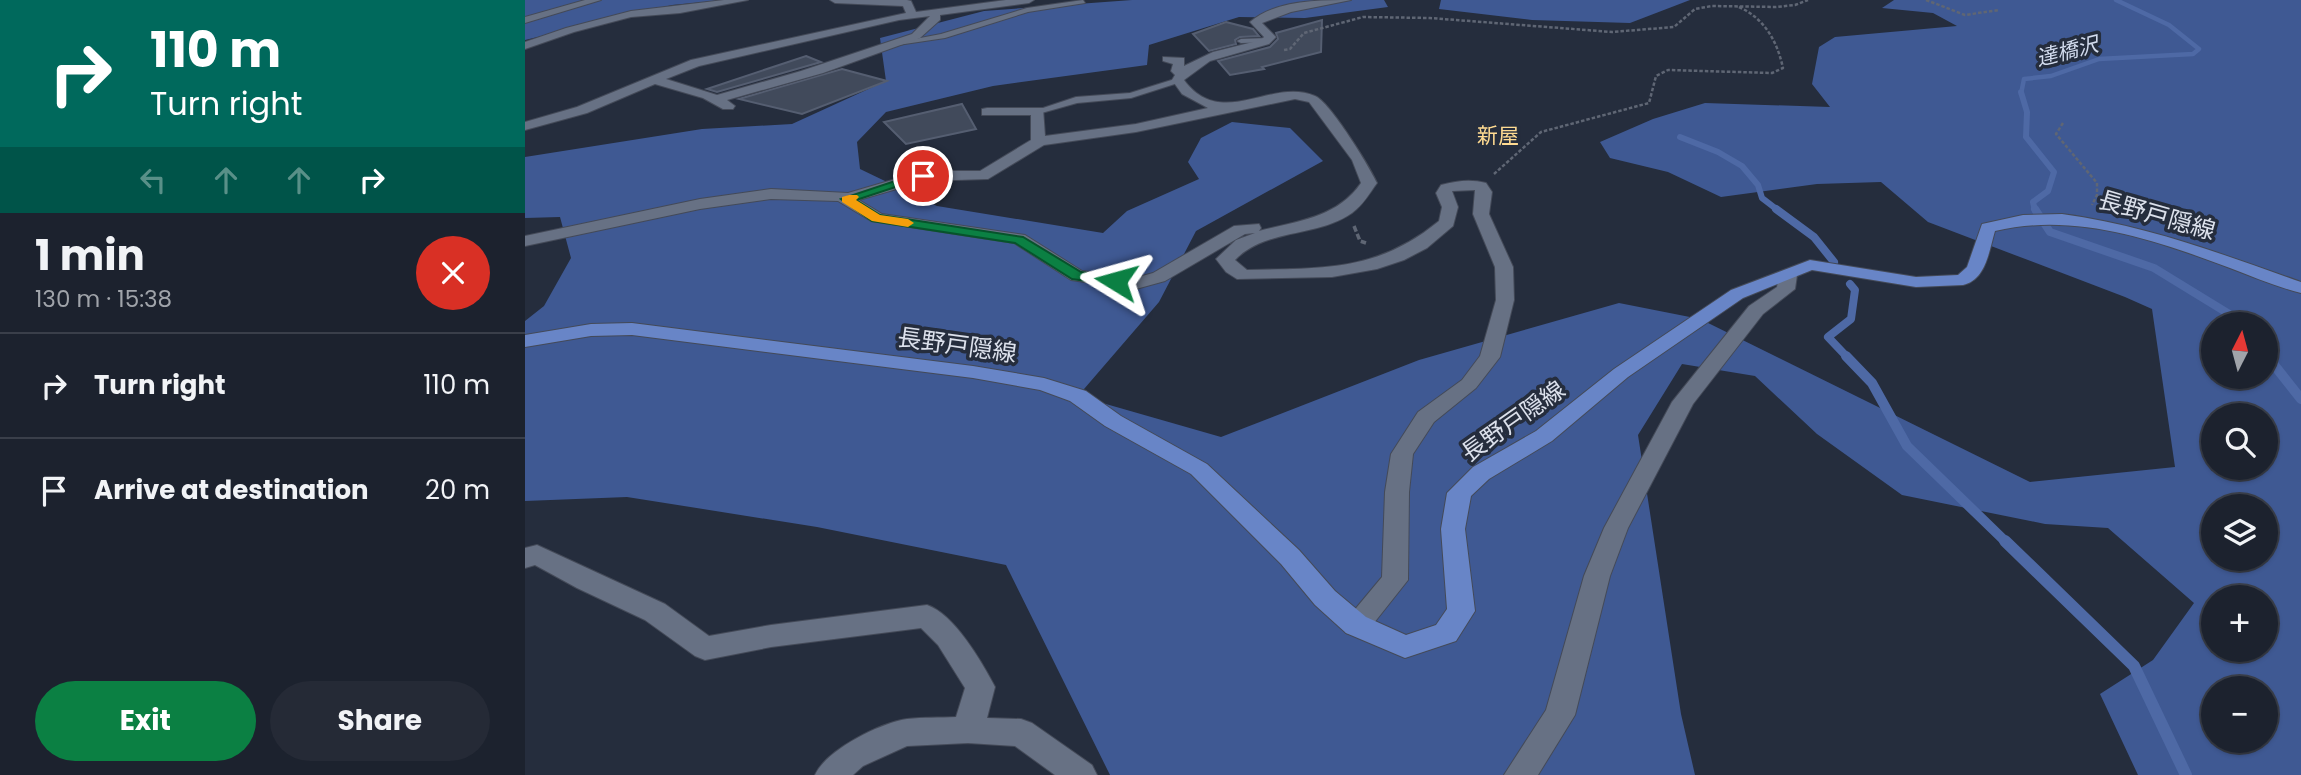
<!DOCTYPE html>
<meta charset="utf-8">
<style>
body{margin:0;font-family:Poppins,"Noto Sans JP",sans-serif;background:#252a36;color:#f1f3f6;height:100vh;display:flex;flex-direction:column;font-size:26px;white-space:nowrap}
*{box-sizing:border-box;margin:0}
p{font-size:23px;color:#a0a4aa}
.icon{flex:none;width:38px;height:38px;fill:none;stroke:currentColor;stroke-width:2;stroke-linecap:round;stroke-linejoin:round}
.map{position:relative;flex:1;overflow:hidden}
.drawer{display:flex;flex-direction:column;background:#1c222e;width:525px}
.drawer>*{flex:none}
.top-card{background:#00695c;color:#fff;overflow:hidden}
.needle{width:46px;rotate:6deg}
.controls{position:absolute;left:1676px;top:312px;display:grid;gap:14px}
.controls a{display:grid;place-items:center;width:77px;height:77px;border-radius:50%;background:#1c222e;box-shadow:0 2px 5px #0004,0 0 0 2px #3a3f4a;font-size:35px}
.pin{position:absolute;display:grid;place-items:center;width:60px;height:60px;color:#fff;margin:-30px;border:4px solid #fff;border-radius:50%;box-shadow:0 2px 7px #0007}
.me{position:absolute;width:77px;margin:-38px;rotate:278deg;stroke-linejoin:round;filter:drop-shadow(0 0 5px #0008)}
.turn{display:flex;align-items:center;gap:24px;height:147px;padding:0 35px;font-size:32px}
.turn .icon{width:91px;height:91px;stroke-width:2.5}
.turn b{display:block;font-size:49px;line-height:60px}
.lanes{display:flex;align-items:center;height:66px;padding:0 35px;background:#0003;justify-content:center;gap:35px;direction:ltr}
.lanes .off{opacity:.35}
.round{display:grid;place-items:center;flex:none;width:74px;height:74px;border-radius:37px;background:#252a36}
.summary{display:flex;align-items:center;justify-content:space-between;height:119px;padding:0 35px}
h1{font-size:42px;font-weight:700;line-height:52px}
.primary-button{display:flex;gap:14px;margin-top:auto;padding:14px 35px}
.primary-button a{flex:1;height:80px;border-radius:42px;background:#0b8043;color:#fff;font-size:28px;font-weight:700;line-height:80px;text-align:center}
.primary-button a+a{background:#252a36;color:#f1f3f6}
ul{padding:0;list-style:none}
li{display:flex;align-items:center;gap:21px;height:105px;padding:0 35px;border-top:2px solid #3a3f4a}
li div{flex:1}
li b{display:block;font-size:26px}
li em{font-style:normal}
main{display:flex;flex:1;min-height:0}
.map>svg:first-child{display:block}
</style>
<main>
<section class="drawer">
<div class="top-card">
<div class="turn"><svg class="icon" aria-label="right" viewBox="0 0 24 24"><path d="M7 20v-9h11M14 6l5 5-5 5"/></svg><div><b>110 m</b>Turn right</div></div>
<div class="lanes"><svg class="icon off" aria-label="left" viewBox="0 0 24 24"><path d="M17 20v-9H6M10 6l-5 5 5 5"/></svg><svg class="icon off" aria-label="ahead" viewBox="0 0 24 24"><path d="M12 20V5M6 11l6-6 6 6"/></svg><svg class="icon off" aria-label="ahead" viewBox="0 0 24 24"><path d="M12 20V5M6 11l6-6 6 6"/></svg><svg class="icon" aria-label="right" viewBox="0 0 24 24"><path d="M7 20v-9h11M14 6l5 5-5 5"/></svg></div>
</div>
<div class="summary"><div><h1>1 min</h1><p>130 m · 15:38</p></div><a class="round" style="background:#d93025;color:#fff"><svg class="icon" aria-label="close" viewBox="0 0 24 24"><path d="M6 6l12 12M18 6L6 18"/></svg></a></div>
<ul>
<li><svg class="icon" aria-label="right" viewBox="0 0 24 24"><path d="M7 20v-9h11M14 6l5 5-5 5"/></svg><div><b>Turn right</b></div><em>110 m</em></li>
<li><svg class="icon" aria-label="arrive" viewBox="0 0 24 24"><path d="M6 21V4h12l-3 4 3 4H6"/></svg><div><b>Arrive at destination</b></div><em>20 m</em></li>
</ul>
<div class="primary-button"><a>Exit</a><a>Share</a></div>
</section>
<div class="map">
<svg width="1776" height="775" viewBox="0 0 1776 775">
<rect width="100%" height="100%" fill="#252d3d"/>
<path fill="#3f5993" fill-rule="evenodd" d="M 0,0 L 201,0 L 147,5 L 0,40 Z
M 607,0 L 859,0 L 863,7 L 780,18 L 714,17 L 624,45 L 622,65 L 468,86 L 361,112 L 332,142 L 335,169 L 412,206 L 578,233 L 602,211 L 674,179 L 663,162 L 676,138 L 707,122 L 765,128 L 798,161 L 671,231 L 634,302 L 553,396 L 696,437 L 894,360 L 1094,303 L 1175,319 L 1505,482 L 1650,467 L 1627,309 L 1600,297 L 1403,222 L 1356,182 L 1292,184 L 1196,197 L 1143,172 L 1085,158 L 1075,142 L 1128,119 L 1180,103 L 1305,107 L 1287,84 L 1294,47 L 1310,37 L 1432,26 L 1408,13 L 1357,8 L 1369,0 L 1776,0 L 1776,775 L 1613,775 L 1575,694 L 1628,660 L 1669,603 L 1583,528 L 1520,524 L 1377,495 L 1292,434 L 1230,376 L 1157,364 L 1113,435 L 1156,714 L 1170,775 L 585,775 L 481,565 L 292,527 L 102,497 L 0,501 L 0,321 L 19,306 L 46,258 L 35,217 L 0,218 L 0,157 L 177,129 L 267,124 L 361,81 L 355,38 L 459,11 ZM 1689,324 L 1741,324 L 1741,376 L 1689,376 ZM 1689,415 L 1741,415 L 1741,467 L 1689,467 ZM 1689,506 L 1741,506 L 1741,558 L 1689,558 ZM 1689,597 L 1741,597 L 1741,649 L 1689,649 ZM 1689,688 L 1741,688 L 1741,740 L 1689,740 Z
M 916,0 L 1165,0 L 1105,23 L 1007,20 L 914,9 Z"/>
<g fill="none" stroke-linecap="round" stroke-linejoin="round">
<path stroke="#4e69a5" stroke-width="4.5" d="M 1496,94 L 1499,79 L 1526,76 L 1574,59 L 1668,54 L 1674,49 L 1644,25 L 1591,0"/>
<path stroke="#4e69a5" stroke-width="6" d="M 1496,92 L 1502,112 L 1501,137 L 1529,172 L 1523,191 L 1508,202 L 1510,211
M 1155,137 L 1193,152 L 1217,166 L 1233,185 L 1237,198 L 1254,211"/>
<path stroke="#4e69a5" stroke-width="8" d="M 1251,209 L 1289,237 L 1309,262
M 1510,209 L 1525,232 L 1629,268 L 1709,317 L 1715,324
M 1741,355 L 1743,358
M 1323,358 L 1303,337 L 1326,319 L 1330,290 L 1325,284"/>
<path stroke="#4e69a5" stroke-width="10" d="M 1321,356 L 1347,383 L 1382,446 L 1482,543
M 1742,356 L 1776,399"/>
<path stroke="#4e69a5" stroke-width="12" d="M 1480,541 L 1609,666 L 1661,775"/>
</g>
<path fill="#414a5b" stroke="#555e71" stroke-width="2" d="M 797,20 L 796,52 L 737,67 L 739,69 L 705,75 L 693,61 L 745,47 L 753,39 L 751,33 Z
M 701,22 L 728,29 L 734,36 L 715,37 L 710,40 L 711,44 L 684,51 L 668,34 Z
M 281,56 L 296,62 L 192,92 L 182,89 Z
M 317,69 L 362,81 L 277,114 L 214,99 Z
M 437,104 L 451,129 L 381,144 L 359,122 Z"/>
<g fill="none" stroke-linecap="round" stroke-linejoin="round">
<defs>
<path id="lane" d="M 558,0 L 560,3 L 503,12 L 420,38 L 373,45 L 369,43 L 416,34 L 502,8 Z
M 743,38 L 746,38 L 746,42 L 716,43 L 712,41 L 716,39 Z
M 653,78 L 657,80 L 656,82 L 606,98 L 552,103 L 513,114 L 509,111 L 551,97 L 605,93 Z"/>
<path id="street" d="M 60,0 L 76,0 L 0,23 L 0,17 Z
M 199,0 L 223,0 L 155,13 L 106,17 L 49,32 L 0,49 L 0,42 L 41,28 L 106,11 Z
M 305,0 L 382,0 L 386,1 L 391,12 L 481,0 L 509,0 L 504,3 L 415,15 L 415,20 L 395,38 L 298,73 L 202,100 L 210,106 L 208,109 L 198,109 L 178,98 L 130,84 L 62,113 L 0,130 L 0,122 L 52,107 L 166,60 L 381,13 L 378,6 L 310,3 ZM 405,16 L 387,34 L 276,71 L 192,95 L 141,79 L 174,66 L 374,20 Z
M 826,0 L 766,12 L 737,23 L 751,37 L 744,44 L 685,61 L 659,80 C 697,131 746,77 790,96 C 805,102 844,166 852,183 C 844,194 838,205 827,213 C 791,238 741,228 710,260 L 722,270 C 798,268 852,272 914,221 L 917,207 L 911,193 L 916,185 C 932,181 945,179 961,183 L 967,192 L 964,214 L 988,267 L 989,300 L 975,357 L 951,388 L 909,422 L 888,454 L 884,492 L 883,580 L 841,633 L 831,636 L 821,633 L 817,625 L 857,577 L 860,492 L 866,454 L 893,412 L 937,380 L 955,356 L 971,300 L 970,267 L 948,214 L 950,190 L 927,191 L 933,207 L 928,226 L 902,248 L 879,260 L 852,269 L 807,277 L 712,279 L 701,272 L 691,259 L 711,240 L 730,233 L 720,234 L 640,281 L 611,289 L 546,280 L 489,243 L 346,221 L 313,201 L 246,199 L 175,209 L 0,246 L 0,236 L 175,199 L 246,189 L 323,193 L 398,171 L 455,171 L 506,140 L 506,115 L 457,115 L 457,109 L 462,108 L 518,108 L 520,136 L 611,124 L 683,108 L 657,94 L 647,80 L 650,75 L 646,71 L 648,64 L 638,61 L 638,57 L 659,58 L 659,66 L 688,52 L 736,40 L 739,37 L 725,22 C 750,0 794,0 826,0 ZM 770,99 L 784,102 L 827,160 L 836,183 C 812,218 772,221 734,231 L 736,228 L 734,224 L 709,226 L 628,273 L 610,278 L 557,271 L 500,235 L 357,214 L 334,200 L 399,181 L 463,179 L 519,145 L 611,132 Z
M 1263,270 L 1272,275 L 1270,289 L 1238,314 L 1168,404 L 1103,528 L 1085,576 L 1050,715 L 1013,775 L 979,775 L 1021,710 L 1059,576 L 1079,528 L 1147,402 L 1224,306 L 1252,287 L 1254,275 Z
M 12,545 L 140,604 L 184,636 L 246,625 L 402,605 C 429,614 457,662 470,687 L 462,718 L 496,719 L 507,723 L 567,765 L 572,775 L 530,775 L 490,746 L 443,743 L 382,746 L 338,766 L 328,775 L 290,775 C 301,750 355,723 382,719 C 398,717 415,718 431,717 L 440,688 L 413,645 L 396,628 L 246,647 L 180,660 L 170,656 L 120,620 L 52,588 L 10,565 L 0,568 L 0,548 Z"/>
<path id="primary" d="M 1537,214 C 1620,225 1697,254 1776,282 L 1776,293 C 1752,287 1728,277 1705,268 C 1630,240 1550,212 1470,231 C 1464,251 1461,280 1438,285 L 1391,287 L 1287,270 L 1218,298 L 1103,377 L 1027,441 L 964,479 L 946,496 L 940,529 L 950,611 L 931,641 L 880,658 L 821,633 L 790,605 L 756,564 L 666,474 L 580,426 L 545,401 L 515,390 L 448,378 L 107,335 L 66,336 L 0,347 L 0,335 L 66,324 L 107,323 L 448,366 L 519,378 L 561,391 L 596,416 L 682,464 L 774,550 L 810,591 L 841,617 L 881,635 L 911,625 L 922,609 L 916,529 L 922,493 L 948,467 L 1011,431 L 1089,369 L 1206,290 L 1285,260 L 1391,277 L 1433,275 L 1442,267 L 1457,224 L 1498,215 Z"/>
</defs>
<use href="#lane" stroke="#444a58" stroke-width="2"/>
<use href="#street" stroke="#444a58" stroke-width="2"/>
<use href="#primary" stroke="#444a58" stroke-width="2"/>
<path stroke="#5f6674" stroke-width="2.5" stroke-dasharray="3.5 2" stroke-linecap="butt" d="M 1401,0 L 1440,15 L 1474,10
M 759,50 L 765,49 L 779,33 L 838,17 L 905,18 L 1087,32 L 1149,27 L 1170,9 L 1187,6 L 1251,7 L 1270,5 L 1283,0
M 1538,123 L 1531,134 L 1572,183 L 1572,195 L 1567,205
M 969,174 L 1016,132 L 1124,103 L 1131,76 L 1143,70 L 1247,73 L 1258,68 C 1252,41 1240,19 1214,7"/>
<path stroke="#5f6674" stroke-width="3.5" stroke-dasharray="6 2.5" stroke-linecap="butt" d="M 829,226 L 835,241 L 841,243"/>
<use href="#lane" fill="#677184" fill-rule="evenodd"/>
<use href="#street" fill="#677184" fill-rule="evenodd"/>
<use href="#primary" fill="#6885c7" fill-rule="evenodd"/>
</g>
<path fill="#0b8043" stroke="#07532c" stroke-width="2" d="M 394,173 L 404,176 L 331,200 L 355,215 L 498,237 L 556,272 L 591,277 L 598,281 L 591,285 L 547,279 L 490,243 L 347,221 L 316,199 Z"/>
<path fill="#f59e0b" d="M 324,195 L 332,195 L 334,197 L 331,200 L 355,215 L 383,219 L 389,223 L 383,227 L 347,221 L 317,202 L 317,197 Z"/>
<g text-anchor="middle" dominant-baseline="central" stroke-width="7" stroke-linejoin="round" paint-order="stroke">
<g font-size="21" font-style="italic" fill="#d3dcee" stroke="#252d3d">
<text transform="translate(1542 51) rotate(-14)">達橋沢</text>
</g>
<g font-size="21" fill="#ffdb92" stroke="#252d3d">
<text x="973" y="135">新屋</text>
</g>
<g font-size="24" fill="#dce1ec" stroke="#252d3d">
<text transform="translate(1632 215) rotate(16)">長野戸隠線</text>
<text transform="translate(432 345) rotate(8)">長野戸隠線</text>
<text transform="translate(988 421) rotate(-35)">長野戸隠線</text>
</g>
</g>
</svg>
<div class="controls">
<a><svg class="needle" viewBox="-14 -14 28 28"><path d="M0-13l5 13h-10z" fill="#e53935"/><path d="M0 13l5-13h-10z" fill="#a0a4aa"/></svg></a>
<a><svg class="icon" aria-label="search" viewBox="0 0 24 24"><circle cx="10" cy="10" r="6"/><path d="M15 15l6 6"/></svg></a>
<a><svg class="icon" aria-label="layers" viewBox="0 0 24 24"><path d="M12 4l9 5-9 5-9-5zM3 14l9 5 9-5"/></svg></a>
<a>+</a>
<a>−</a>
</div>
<div class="pin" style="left:398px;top:176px;background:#d93025"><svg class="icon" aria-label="arrive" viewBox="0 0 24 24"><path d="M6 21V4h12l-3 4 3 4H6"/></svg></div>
<svg class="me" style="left:591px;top:281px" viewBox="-20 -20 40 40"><path d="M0-17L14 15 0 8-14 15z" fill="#0b8043" stroke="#fff" stroke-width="4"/></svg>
</div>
</main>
